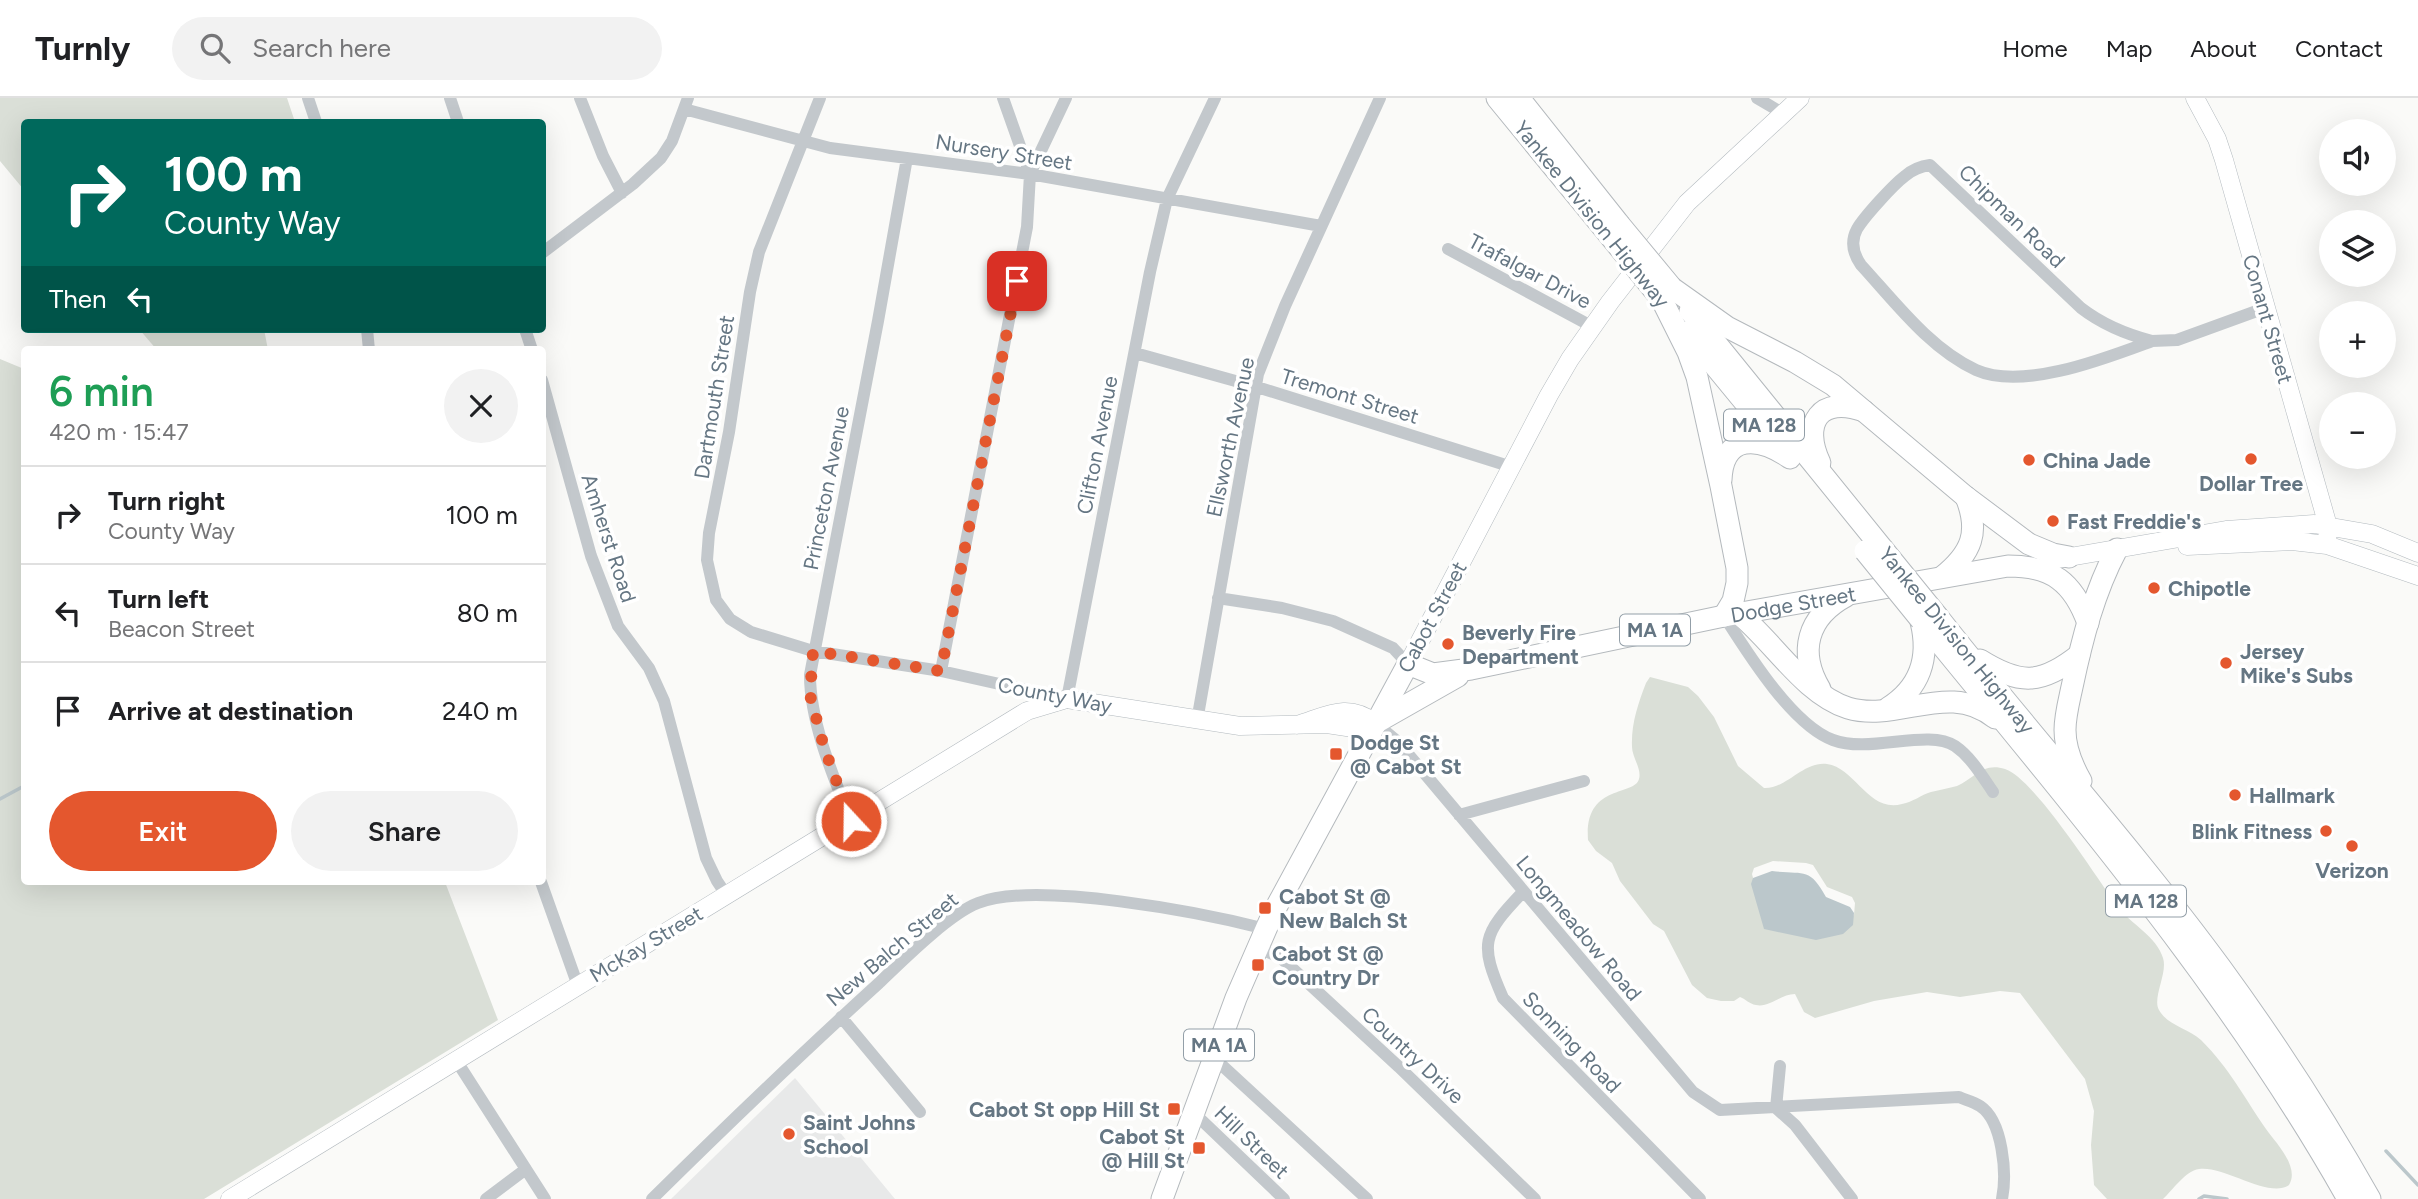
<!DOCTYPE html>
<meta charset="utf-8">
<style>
body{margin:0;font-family:Figtree,sans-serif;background:#f2f2f2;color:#202124;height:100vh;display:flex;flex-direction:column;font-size:26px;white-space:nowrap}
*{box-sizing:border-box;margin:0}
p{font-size:23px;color:#757577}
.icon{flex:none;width:38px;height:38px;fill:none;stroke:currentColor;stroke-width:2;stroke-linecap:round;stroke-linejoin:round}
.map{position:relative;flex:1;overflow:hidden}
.details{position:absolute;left:21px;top:248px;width:525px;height:539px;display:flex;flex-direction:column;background:#fff;border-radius:7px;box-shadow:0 7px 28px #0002}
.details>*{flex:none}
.banner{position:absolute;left:21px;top:21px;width:525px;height:214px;border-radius:7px;box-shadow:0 7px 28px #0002;background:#00695c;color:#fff;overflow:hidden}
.tools{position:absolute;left:2319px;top:21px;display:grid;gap:14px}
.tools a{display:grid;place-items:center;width:77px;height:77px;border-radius:50%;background:#fff;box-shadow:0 7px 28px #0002;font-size:35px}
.pin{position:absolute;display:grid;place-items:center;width:60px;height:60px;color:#fff;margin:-30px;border-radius:14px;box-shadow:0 4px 10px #0006}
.me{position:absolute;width:77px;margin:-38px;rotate:339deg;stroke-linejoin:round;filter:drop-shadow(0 0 5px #0008)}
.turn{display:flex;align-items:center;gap:24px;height:147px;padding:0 28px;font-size:32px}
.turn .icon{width:91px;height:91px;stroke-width:2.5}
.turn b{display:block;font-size:49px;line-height:60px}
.then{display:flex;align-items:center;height:66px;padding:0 28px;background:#0003;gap:14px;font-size:26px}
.round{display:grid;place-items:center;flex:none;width:74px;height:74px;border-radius:37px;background:#f2f2f2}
.overview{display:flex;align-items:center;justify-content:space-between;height:119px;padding:0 28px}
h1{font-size:42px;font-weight:600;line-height:52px;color:#1e9e55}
.action{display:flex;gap:14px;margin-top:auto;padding:14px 28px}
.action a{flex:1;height:80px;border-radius:42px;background:#e4572e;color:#fff;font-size:28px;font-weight:600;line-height:80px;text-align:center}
.action a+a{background:#f2f2f2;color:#202124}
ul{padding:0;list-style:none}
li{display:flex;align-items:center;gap:21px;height:98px;padding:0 28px;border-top:2px solid #e0e0e0}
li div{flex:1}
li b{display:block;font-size:26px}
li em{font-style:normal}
header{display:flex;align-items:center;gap:42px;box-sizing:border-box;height:98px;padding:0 35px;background:#fff;border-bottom:2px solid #e0e0e0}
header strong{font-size:33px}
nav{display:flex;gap:38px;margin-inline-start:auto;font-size:24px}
.search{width:490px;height:63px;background:#f2f2f2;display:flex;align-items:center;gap:18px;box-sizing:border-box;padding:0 24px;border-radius:38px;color:#757577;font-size:26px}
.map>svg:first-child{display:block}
</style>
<header>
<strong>Turnly</strong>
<div class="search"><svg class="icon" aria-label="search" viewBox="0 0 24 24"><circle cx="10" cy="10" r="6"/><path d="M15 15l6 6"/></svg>Search here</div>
<nav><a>Home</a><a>Map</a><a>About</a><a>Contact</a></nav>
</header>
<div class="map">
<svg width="2418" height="1101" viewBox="0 0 2418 1101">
<rect width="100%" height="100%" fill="#fafaf8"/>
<path fill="#e8e9e9" d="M 795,980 L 895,1101 L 671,1101 L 757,1017 Z"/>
<path fill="#dadfd7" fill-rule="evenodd" d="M 0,0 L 287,0 L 295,24 L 24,24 L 24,92 L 0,63 Z
M 139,231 L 264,231 L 268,252 L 157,252 Z
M 0,261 L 24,271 L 24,784 L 445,784 L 498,922 L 204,1101 L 0,1101 Z
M 1650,579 L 1688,589 L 1698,598 L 1714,619 L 1738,668 L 1764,690 C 1787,691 1803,663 1827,666 C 1856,670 1868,715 1902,706 C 1913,704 1921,697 1931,694 C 1940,692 1949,690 1957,688 C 1974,681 1982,664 2005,671 C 2034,680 2098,782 2118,809 C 2131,826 2157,839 2163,860 C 2168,875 2152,900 2159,912 C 2168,928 2188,930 2201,942 C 2230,971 2244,999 2266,1031 C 2276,1045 2300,1069 2289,1087 C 2269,1101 2223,1067 2199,1071 C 2185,1073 2173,1092 2163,1101 L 2107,1101 L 2094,1087 L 2091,1047 L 2094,1013 L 2085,981 L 2020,895 L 2000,893 L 1960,899 L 1927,894 L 1874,903 L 1815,920 L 1804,914 L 1795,896 C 1781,896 1769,910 1756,907 C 1749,906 1746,901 1740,899 L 1734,903 L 1721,903 L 1707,900 L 1692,887 L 1664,833 L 1653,826 L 1620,783 L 1612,765 L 1596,753 L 1588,742 C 1584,685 1634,699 1639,681 C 1642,671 1632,659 1632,649 C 1631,626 1638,606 1646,585 ZM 1773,763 L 1806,765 L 1813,767 L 1827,789 L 1852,799 L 1855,805 L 1854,817 L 1844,826 L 1762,815 L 1752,776 L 1754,770 Z"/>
<path fill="#bbc7cb" d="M 1772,773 C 1804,777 1809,768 1826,799 L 1850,809 L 1854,815 L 1853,827 L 1843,836 L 1816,842 L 1764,831 L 1751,786 L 1753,780 Z"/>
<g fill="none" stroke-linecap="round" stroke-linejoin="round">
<path stroke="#bbc7cb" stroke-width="3.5" d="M 0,701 L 24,688
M 2386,1053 L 2418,1087
M 2199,1101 L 2204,1098 L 2227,1101"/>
<defs>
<path id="secondary" d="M 2195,0 L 2217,41 L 2224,62 L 2328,428 L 2327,447
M 2187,448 L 2292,443 L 2327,447 L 2418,478
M 2058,461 L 2226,432 L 2314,426 L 2372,436 L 2418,455
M 1408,566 L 1549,297 L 1570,261 L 1610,204 L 1687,105 L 1800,0
M 230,1101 L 1027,613 L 1067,601 L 1240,628 L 1327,626 L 1360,631 L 1375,625 C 1347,604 1327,618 1297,627"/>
<g id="highway">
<path d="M 1497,0 L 1610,138"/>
<path d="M 1519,0 L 1619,126"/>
<path d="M 1672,190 L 1727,229 L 1795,264 L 1833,287 L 1966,399 L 2029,446 L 2053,456 L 2069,459"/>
<path d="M 1662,202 L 1688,254 L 1697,279 L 1721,388 L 1737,470 L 1737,485 L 1733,503 L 1724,518"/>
<path d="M 1690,213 L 1882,450"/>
<path d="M 1687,234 L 1780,347"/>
<path d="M 1820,365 C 1801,325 1820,297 1864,313"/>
<path d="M 1721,382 C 1723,334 1760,339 1790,360"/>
<path d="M 1942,479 C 1972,455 1980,434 1966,399"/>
<path d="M 1738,515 C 1773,543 1804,596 1848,610 C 1898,625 1949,582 1995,620"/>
<path d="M 1938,519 C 2031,637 2132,749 2221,870 C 2275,944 2325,1021 2370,1101"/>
<path d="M 1921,522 C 2070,705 2232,894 2348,1101"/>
<path d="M 1980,562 C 2020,587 2041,587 2079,557"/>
<path d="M 1820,591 C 1798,554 1807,519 1846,498"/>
<path d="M 1888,610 C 1920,590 1930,560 1921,524"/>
<path d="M 1377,624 L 1458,578"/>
<path d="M 2081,683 C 2072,667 2065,650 2065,632 C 2065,618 2069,603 2072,589 C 2082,542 2094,494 2117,451"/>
<path id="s1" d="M 1162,1101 L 1236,900 L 1273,815 L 1408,566 L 1433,576 L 1471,571 L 1724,518 L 2008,468 C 2052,468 2073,484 2088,525"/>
</g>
</defs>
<use href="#secondary" stroke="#b3babf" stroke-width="19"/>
<use href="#highway" stroke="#b4b9bd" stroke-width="23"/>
<path stroke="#c3c8cc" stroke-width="12" d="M 308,0 L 316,24
M 450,0 L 458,24
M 580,0 L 603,58 L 622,95
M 820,0 L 759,154 L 750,194 L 729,334 L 709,435 L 707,462 L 716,502 L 730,521 L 751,534 L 813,553 L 941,573 L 1067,601 L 1150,174 L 1167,101 L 1215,0
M 1003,0 L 1030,76
M 1757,0 L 1784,16
M 684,11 L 830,50 L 1030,76 L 1321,128
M 1930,67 L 2081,210 C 2103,227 2125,236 2152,243 C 2106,260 2023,293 1976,272 C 1930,251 1895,204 1861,167 C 1854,157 1850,144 1857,131 C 1864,119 1893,87 1905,78 C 1912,72 1922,68 1930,67 Z
M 1448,151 L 1593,229
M 542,155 L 633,86 L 661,60 L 672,43 L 688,0
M 367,231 L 369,252
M 525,231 L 532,252
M 2152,243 L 2177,242 L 2265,210
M 1135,255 L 1257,289 L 1512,369
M 542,282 L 591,458 L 618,528 L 649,570 L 664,603 L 706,760 L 717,783 L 727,798
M 1218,500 L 1282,510 L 1333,523 L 1393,550 L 1408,566
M 1724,518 C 1747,554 1792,627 1833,642 C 1870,656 1928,630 1955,648 C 1971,659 1982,678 1993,694
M 941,573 L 1027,129 L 1030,76 L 1066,0
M 1197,623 L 1258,276 L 1285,208 L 1380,0
M 1375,625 L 1398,644 L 1693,994 L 1720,1012 L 1959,999 C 1966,1002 1974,1004 1980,1008 C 2003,1023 2007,1076 2002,1101
M 1459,717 L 1584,683
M 851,723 C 833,678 810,624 810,577 L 878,223 L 907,60
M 541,784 L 578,888
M 1523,794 C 1482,837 1479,845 1503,900 L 1700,1101
M 1258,850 L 1280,859 L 1399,969 L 1535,1101
M 841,919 L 920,1014
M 1214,960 L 1367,1101
M 456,962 L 545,1101
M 1776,1010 L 1795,1027 L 1852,1101
M 1776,1010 L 1780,968
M 1194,1015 L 1284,1101
M 486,1101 L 526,1071
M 652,1101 C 726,1028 802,955 879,885 C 902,863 949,816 978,805 C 1035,782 1204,815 1266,831"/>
<use href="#secondary" stroke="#fff" stroke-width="18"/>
<use href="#highway" stroke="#fff" stroke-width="21"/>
<defs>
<path id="highway-bridge" d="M 1619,126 L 1672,190
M 1610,138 L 1662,202
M 1882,450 L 1938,519
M 1865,453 L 1921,522"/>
</defs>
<use href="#highway-bridge" stroke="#b4b9bd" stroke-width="23" stroke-linecap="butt"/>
<use href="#highway-bridge" stroke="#fff" stroke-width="21"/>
</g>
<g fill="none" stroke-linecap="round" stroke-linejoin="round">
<path stroke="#e4572e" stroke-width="12" stroke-dasharray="0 21.6" d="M 851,723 L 824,649 L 810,597 L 813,553 L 941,573 L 1017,183"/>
</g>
<g fill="#e4572e" stroke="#fff" stroke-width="2.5">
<circle cx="2251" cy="361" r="7"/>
<circle cx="2029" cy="362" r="7"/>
<circle cx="2053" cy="423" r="7"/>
<circle cx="2154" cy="490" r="7"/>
<circle cx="1448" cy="546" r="7"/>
<circle cx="2226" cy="565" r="7"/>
<rect x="1329" y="649" width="14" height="14" rx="3.5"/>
<circle cx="2235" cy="697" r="7"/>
<circle cx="2326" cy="733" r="7"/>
<circle cx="2352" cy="748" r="7"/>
<rect x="1258" y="803" width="14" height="14" rx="3.5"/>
<rect x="1251" y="860" width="14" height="14" rx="3.5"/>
<rect x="1167" y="1004" width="14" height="14" rx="3.5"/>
<circle cx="789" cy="1036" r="7"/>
<rect x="1192" y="1043" width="14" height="14" rx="3.5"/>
</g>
<g text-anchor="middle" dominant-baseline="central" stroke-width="7" stroke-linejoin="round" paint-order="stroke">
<g fill="#fff" stroke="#939fa8" stroke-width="2">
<rect x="1724" y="311.5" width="80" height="31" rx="5"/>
<rect x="1620" y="516.5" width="70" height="31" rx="5"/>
<rect x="2106" y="787.5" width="80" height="31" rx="5"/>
<rect x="1184" y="931.5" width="70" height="31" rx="5"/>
</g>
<g font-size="19" font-weight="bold" fill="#657683">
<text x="1764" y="327">MA 128</text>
<text x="1655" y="532">MA 1A</text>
<text x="2146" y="803">MA 128</text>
<text x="1219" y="947">MA 1A</text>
</g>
<g font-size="21" fill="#657683" stroke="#fff">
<text transform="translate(1004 54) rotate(9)">Nursery Street</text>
<text transform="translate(1592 116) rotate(51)">Yankee Division Highway</text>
<text transform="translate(2012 118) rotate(44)">Chipman Road</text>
<text transform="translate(1530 173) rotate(28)">Trafalgar Drive</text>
<text transform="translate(2268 221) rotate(74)">Conant Street</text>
<text transform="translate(1350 298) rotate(17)">Tremont Street</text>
<text transform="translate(714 299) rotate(-81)">Dartmouth Street</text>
<text transform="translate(1230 339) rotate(-78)">Ellsworth Avenue</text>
<text transform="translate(1097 347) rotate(-79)">Clifton Avenue</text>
<text transform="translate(826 390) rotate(-79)">Princeton Avenue</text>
<text transform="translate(609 440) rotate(72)">Amherst Road</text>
<text stroke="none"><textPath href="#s1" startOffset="984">Dodge Street</textPath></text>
<text transform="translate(1432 519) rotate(-62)">Cabot Street</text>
<text transform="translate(1957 542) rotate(51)">Yankee Division Highway</text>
<text transform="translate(1055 597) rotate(11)">County Way</text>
<text transform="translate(1579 830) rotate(50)">Longmeadow Road</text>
<text transform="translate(646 846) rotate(-31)">McKay Street</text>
<text transform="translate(892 851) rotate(-40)">New Balch Street</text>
<text transform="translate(1572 944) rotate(46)">Sonning Road</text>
<text transform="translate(1413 957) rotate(43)">Country Drive</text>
<text transform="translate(1252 1044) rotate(44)">Hill Street</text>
</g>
<g font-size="21" font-weight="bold" fill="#657683" stroke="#fff" text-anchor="start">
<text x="2043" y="362">China Jade</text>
<text x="2251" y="385" text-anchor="middle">Dollar Tree</text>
<text x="2067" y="423">Fast Freddie's</text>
<text x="2168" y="490">Chipotle</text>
<text x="1462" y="534">Beverly Fire<tspan x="1462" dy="24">Department</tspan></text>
<text x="2240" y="553">Jersey<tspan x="2240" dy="24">Mike's Subs</tspan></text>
<text x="1350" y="644">Dodge St<tspan x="1350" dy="24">@ Cabot St</tspan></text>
<text x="2249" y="697">Hallmark</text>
<text x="2312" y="733" text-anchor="end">Blink Fitness</text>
<text x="2352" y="772" text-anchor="middle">Verizon</text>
<text x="1279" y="798">Cabot St @<tspan x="1279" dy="24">New Balch St</tspan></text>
<text x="1272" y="855">Cabot St @<tspan x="1272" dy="24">Country Dr</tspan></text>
<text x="1160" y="1011" text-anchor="end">Cabot St opp Hill St</text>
<text x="803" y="1024">Saint Johns<tspan x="803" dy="24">School</tspan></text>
<text x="1185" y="1038" text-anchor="end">Cabot St<tspan x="1185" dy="24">@ Hill St</tspan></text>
</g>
</g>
</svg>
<div class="tools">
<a><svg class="icon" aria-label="sound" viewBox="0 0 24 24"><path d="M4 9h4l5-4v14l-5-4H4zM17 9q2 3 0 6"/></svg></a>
<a><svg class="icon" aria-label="layers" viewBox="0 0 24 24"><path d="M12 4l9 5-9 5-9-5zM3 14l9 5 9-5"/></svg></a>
<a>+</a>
<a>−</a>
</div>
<div class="pin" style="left:1017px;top:183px;background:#d93025"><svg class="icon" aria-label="arrive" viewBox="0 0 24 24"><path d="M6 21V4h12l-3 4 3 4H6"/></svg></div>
<svg class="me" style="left:851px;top:723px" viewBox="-20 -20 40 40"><circle r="17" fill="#e4572e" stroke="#fff" stroke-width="3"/><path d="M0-11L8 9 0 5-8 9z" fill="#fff"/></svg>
<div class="banner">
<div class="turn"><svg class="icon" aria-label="right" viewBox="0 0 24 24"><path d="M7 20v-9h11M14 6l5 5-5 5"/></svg><div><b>100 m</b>County Way</div></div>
<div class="then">Then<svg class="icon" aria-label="left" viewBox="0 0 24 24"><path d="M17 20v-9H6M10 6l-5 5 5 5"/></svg></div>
</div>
<section class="details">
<div class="overview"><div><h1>6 min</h1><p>420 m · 15:47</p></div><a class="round"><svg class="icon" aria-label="close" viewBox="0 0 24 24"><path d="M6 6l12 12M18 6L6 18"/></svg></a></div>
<ul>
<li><svg class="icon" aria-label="right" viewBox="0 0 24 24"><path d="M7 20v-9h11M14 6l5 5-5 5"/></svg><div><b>Turn right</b><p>County Way</p></div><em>100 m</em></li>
<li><svg class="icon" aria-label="left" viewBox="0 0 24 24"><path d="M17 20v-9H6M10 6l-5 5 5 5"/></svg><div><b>Turn left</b><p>Beacon Street</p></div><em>80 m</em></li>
<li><svg class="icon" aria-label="arrive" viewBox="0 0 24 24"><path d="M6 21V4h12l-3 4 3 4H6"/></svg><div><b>Arrive at destination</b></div><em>240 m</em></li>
</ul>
<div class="action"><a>Exit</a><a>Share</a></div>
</section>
</div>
